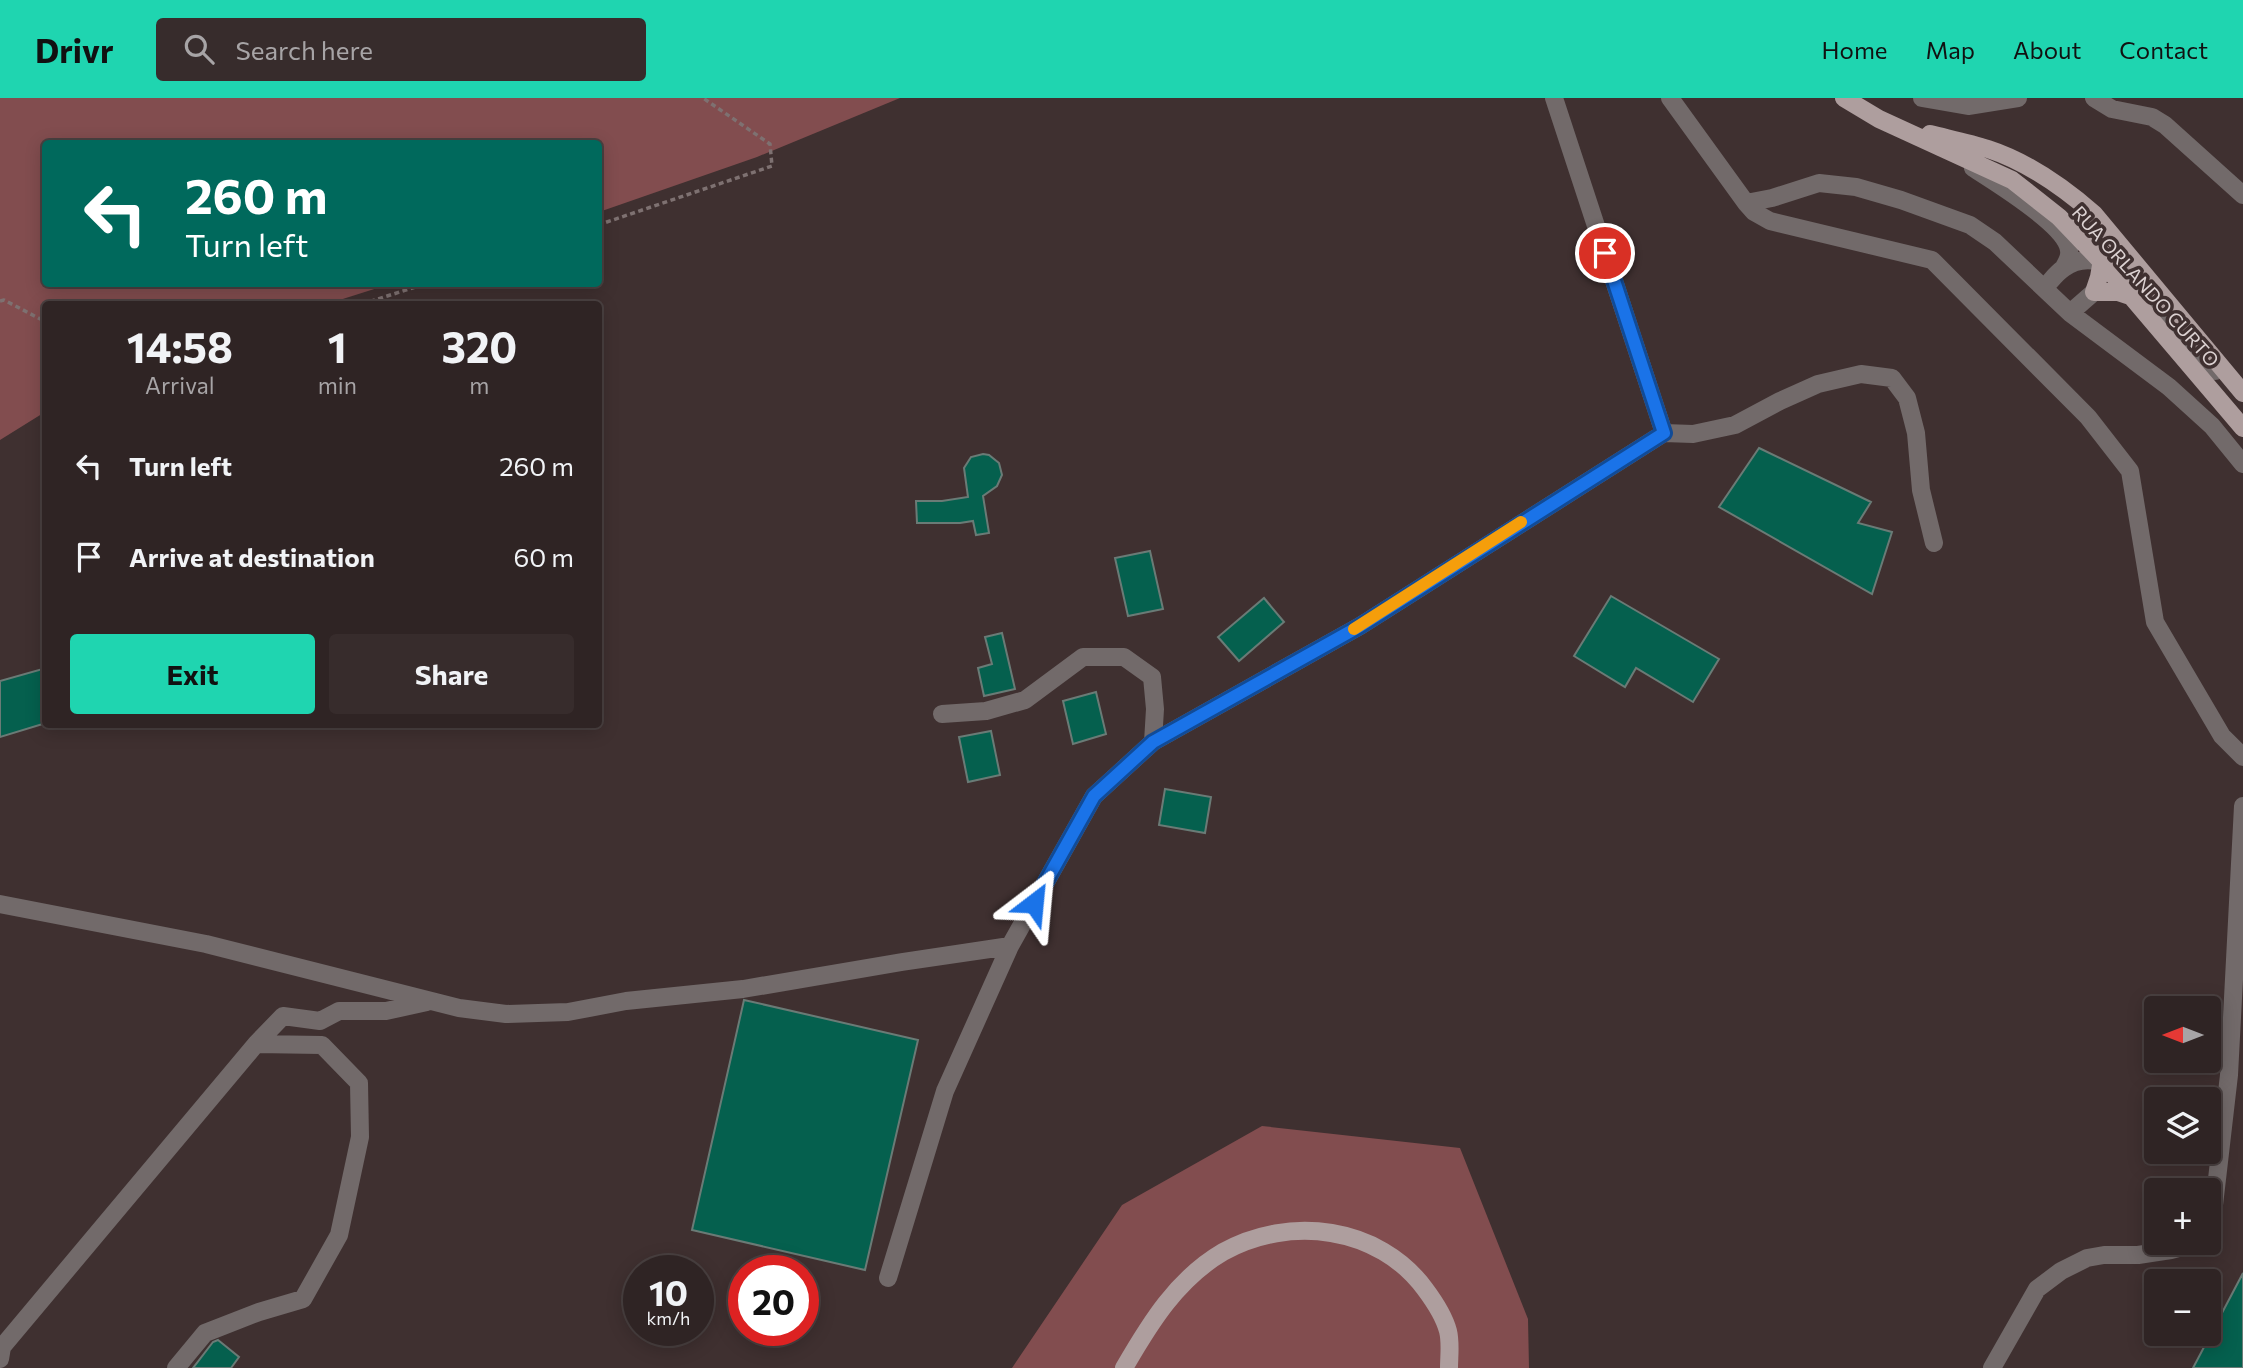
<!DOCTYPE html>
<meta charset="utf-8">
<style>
body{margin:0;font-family:Commissioner,sans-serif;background:#372c2c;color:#f1f3f6;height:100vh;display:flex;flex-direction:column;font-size:26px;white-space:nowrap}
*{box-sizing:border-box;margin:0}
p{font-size:23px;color:#a7a4a6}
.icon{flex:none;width:38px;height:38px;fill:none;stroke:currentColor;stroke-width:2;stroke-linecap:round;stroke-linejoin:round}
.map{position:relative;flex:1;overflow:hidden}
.side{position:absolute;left:42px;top:203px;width:560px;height:427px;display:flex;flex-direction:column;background:#2f2424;border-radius:7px;box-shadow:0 4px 18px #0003,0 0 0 2px #4a4141}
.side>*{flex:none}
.hud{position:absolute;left:42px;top:42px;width:560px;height:147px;border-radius:7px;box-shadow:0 4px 18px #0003,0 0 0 2px #4a4141;background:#00695c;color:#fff;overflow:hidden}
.needle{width:46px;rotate:270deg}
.tools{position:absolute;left:2144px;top:898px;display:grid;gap:14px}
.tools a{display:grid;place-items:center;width:77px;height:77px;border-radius:7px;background:#2f2424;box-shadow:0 4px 18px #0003,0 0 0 2px #4a4141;font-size:35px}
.speed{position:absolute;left:623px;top:1157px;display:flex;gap:14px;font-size:35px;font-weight:700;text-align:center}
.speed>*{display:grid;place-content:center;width:91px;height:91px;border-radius:50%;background:#2f2424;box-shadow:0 4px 18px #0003,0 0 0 2px #4a4141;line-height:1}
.speed small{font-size:18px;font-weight:400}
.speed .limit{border:10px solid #d22;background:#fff;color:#111}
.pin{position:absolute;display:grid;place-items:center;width:60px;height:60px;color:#fff;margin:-30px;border:4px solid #fff;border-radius:50%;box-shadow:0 2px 7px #0007}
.me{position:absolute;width:77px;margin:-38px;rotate:29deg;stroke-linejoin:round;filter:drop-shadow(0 0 5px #0008)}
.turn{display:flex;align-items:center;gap:24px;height:147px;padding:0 28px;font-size:32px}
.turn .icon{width:91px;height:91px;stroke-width:2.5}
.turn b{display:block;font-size:49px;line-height:60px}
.eta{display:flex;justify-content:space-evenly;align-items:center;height:119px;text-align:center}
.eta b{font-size:42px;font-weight:700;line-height:49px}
.cta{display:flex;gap:14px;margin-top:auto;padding:14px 28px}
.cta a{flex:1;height:80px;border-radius:7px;background:#1fd5b0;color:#111;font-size:28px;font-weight:700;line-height:80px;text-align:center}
.cta a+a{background:#372c2c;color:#f1f3f6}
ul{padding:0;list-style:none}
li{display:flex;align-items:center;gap:21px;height:91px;padding:0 28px}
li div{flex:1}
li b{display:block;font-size:26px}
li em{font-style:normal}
header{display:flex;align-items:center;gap:42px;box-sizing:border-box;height:98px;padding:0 35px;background:#1fd5b0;color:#111}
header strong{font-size:33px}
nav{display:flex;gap:38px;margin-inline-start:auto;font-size:24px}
.search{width:490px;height:63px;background:#372c2c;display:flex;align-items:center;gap:18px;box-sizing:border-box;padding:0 24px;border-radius:7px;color:#a7a4a6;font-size:26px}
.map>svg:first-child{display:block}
</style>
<header>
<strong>Drivr</strong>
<div class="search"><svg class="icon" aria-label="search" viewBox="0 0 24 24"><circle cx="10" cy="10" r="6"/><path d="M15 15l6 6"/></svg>Search here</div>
<nav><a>Home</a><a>Map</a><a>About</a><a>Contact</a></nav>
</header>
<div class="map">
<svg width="2243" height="1270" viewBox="0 0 2243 1270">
<rect width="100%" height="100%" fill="#3f3030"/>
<path fill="#824d4f" d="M 0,0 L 900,0 L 757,59 L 599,114 L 598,46 L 46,46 L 46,186 L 390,186 L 327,206 L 46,206 L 45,314 L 0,342 Z
M 1262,1028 L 1460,1050 L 1528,1221 L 1529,1270 L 1012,1270 L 1122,1107 Z"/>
<path fill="#05604e" stroke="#6a7b76" stroke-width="2" d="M 1759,350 L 1871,404 L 1858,425 L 1892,434 L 1872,496 L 1719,409 Z
M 983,356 L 989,357 L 999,365 L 1002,377 L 997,388 L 983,398 L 989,435 L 976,437 L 973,423 L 960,425 L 917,425 L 916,403 L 942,403 L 968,399 L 964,370 L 971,359 Z
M 1150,453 L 1163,511 L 1128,518 L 1115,460 Z
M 1611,498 L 1719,561 L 1693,604 L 1636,570 L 1625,589 L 1574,558 Z
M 1264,500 L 1284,524 L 1239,563 L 1218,539 Z
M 1002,535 L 1015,591 L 984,598 L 978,570 L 992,566 L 985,539 Z
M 46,570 L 46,625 L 0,639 L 0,583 Z
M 1096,594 L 1106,636 L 1073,646 L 1063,603 Z
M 991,633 L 1000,677 L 968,684 L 959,639 Z
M 1165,691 L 1211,699 L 1205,735 L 1159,727 Z
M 744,902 L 918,942 L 865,1172 L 692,1132 Z
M 2243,1175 L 2243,1270 L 2193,1270 Z
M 218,1242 L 239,1259 L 231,1270 L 193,1270 L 213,1244 Z"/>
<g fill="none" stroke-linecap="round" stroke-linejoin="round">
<path stroke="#7e7171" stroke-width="3.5" stroke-dasharray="5 3.5" stroke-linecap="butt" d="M 598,127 L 772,68 L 770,46 L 703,0
M 0,203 L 4,202 L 46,224
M 362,206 L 425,186"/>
<path stroke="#726a6a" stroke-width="18" d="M 1670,0 L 1746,105 L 1772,100 L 1819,85 L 1856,89 L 1901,102 L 1970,127 L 1995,144 L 2070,215 L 2094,194
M 1922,0 L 1968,8 L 2018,0
M 2094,0 L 2112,11 L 2152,19 L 2165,27 L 2243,97
M 1973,70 C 1995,84 2060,124 2068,148 C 2071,156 2068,162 2064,169
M 1746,105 L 1754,114 L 1770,123 L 1932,162 L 2088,319 L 2130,373 L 2155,524 L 2222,638 L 2243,659
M 2044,190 C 2050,184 2056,175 2064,170 C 2085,154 2113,166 2132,178 L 2184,241 L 2215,273
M 2070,215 L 2169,289 L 2212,328 L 2243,366
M 1664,335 L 1693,336 L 1735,327 L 1780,303 L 1818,286 L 1861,276 L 1892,280 L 1907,300 L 1916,335 L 1921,392 L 1934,445
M 942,616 L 986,613 L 1025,602 L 1083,559 L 1124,559 L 1152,579 L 1155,611 L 1153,644
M 0,806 L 206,846 L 459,910 L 506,916 L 568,914 L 626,903 L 743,891 L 902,864 L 1010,848
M 2208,1123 L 2214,1107 L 2229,977 L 2243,708
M 888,1180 L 945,993 L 1010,848 L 1094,698 L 1153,644 L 1360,528 L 1664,335 L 1554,0
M 0,1261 L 2,1249 L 256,946 L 283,918 L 320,923 L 339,913 L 386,913 L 427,904
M 176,1270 L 205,1235 L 259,1214 L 303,1201 L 339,1137 L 360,1039 L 359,985 L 322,947 L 256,946
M 1992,1270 L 2037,1191 L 2061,1173 L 2087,1160 L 2104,1157 L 2138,1157 L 2171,1152 L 2186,1148 L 2191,1144"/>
<path stroke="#ae9e9e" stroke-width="18" d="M 1844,0 L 1879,21 L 2012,82 L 2059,119 L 2102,164 L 2243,330
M 1930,36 C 1950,41 1970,45 1988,51 C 2028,64 2063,89 2094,116 L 2243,295
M 2103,156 L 2099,179 L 2094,194 L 2118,194 L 2130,198
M 1124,1270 C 1150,1225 1177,1181 1223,1154 C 1289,1117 1379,1128 1425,1191 C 1434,1203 1444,1218 1448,1233 C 1451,1245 1449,1258 1449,1270"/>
</g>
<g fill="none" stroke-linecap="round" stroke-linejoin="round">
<defs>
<path id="route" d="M 1034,805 L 1094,698 L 1153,644 L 1360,528 L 1664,335 L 1605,155"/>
</defs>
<use href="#route" stroke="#114b97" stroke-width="18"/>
<use href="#route" stroke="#1a73e8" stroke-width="12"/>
<path stroke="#f59e0b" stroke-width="12" d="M 1354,531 L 1521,424"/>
</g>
<g text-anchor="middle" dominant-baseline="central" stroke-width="7" stroke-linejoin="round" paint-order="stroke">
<g font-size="19" fill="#dcd2d2" stroke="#3f3030">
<text transform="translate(2146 188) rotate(48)">RUA ORLANDO CURTO</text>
</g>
</g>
</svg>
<div class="tools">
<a><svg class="needle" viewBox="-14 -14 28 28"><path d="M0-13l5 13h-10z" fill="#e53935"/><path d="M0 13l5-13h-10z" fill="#a7a4a6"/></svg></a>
<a><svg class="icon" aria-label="layers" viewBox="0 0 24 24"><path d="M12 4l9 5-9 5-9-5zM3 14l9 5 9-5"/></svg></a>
<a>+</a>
<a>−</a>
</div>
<div class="speed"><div>10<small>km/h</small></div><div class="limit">20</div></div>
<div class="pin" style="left:1605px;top:155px;background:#d93025"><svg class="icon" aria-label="arrive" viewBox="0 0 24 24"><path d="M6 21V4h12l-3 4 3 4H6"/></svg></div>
<svg class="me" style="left:1034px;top:805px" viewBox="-20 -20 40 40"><path d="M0-17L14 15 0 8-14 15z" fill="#1a73e8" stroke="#fff" stroke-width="4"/></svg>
<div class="hud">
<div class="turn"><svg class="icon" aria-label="left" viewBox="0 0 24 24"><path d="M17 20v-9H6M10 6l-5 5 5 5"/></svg><div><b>260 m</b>Turn left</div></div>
</div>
<section class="side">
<div class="eta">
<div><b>14:58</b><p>Arrival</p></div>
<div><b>1</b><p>min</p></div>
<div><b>320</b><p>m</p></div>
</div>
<ul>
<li><svg class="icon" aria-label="left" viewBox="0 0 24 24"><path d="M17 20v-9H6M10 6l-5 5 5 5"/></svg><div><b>Turn left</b></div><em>260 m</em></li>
<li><svg class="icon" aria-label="arrive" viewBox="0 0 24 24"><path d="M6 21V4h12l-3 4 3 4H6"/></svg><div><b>Arrive at destination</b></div><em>60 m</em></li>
</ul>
<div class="cta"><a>Exit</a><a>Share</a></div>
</section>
</div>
